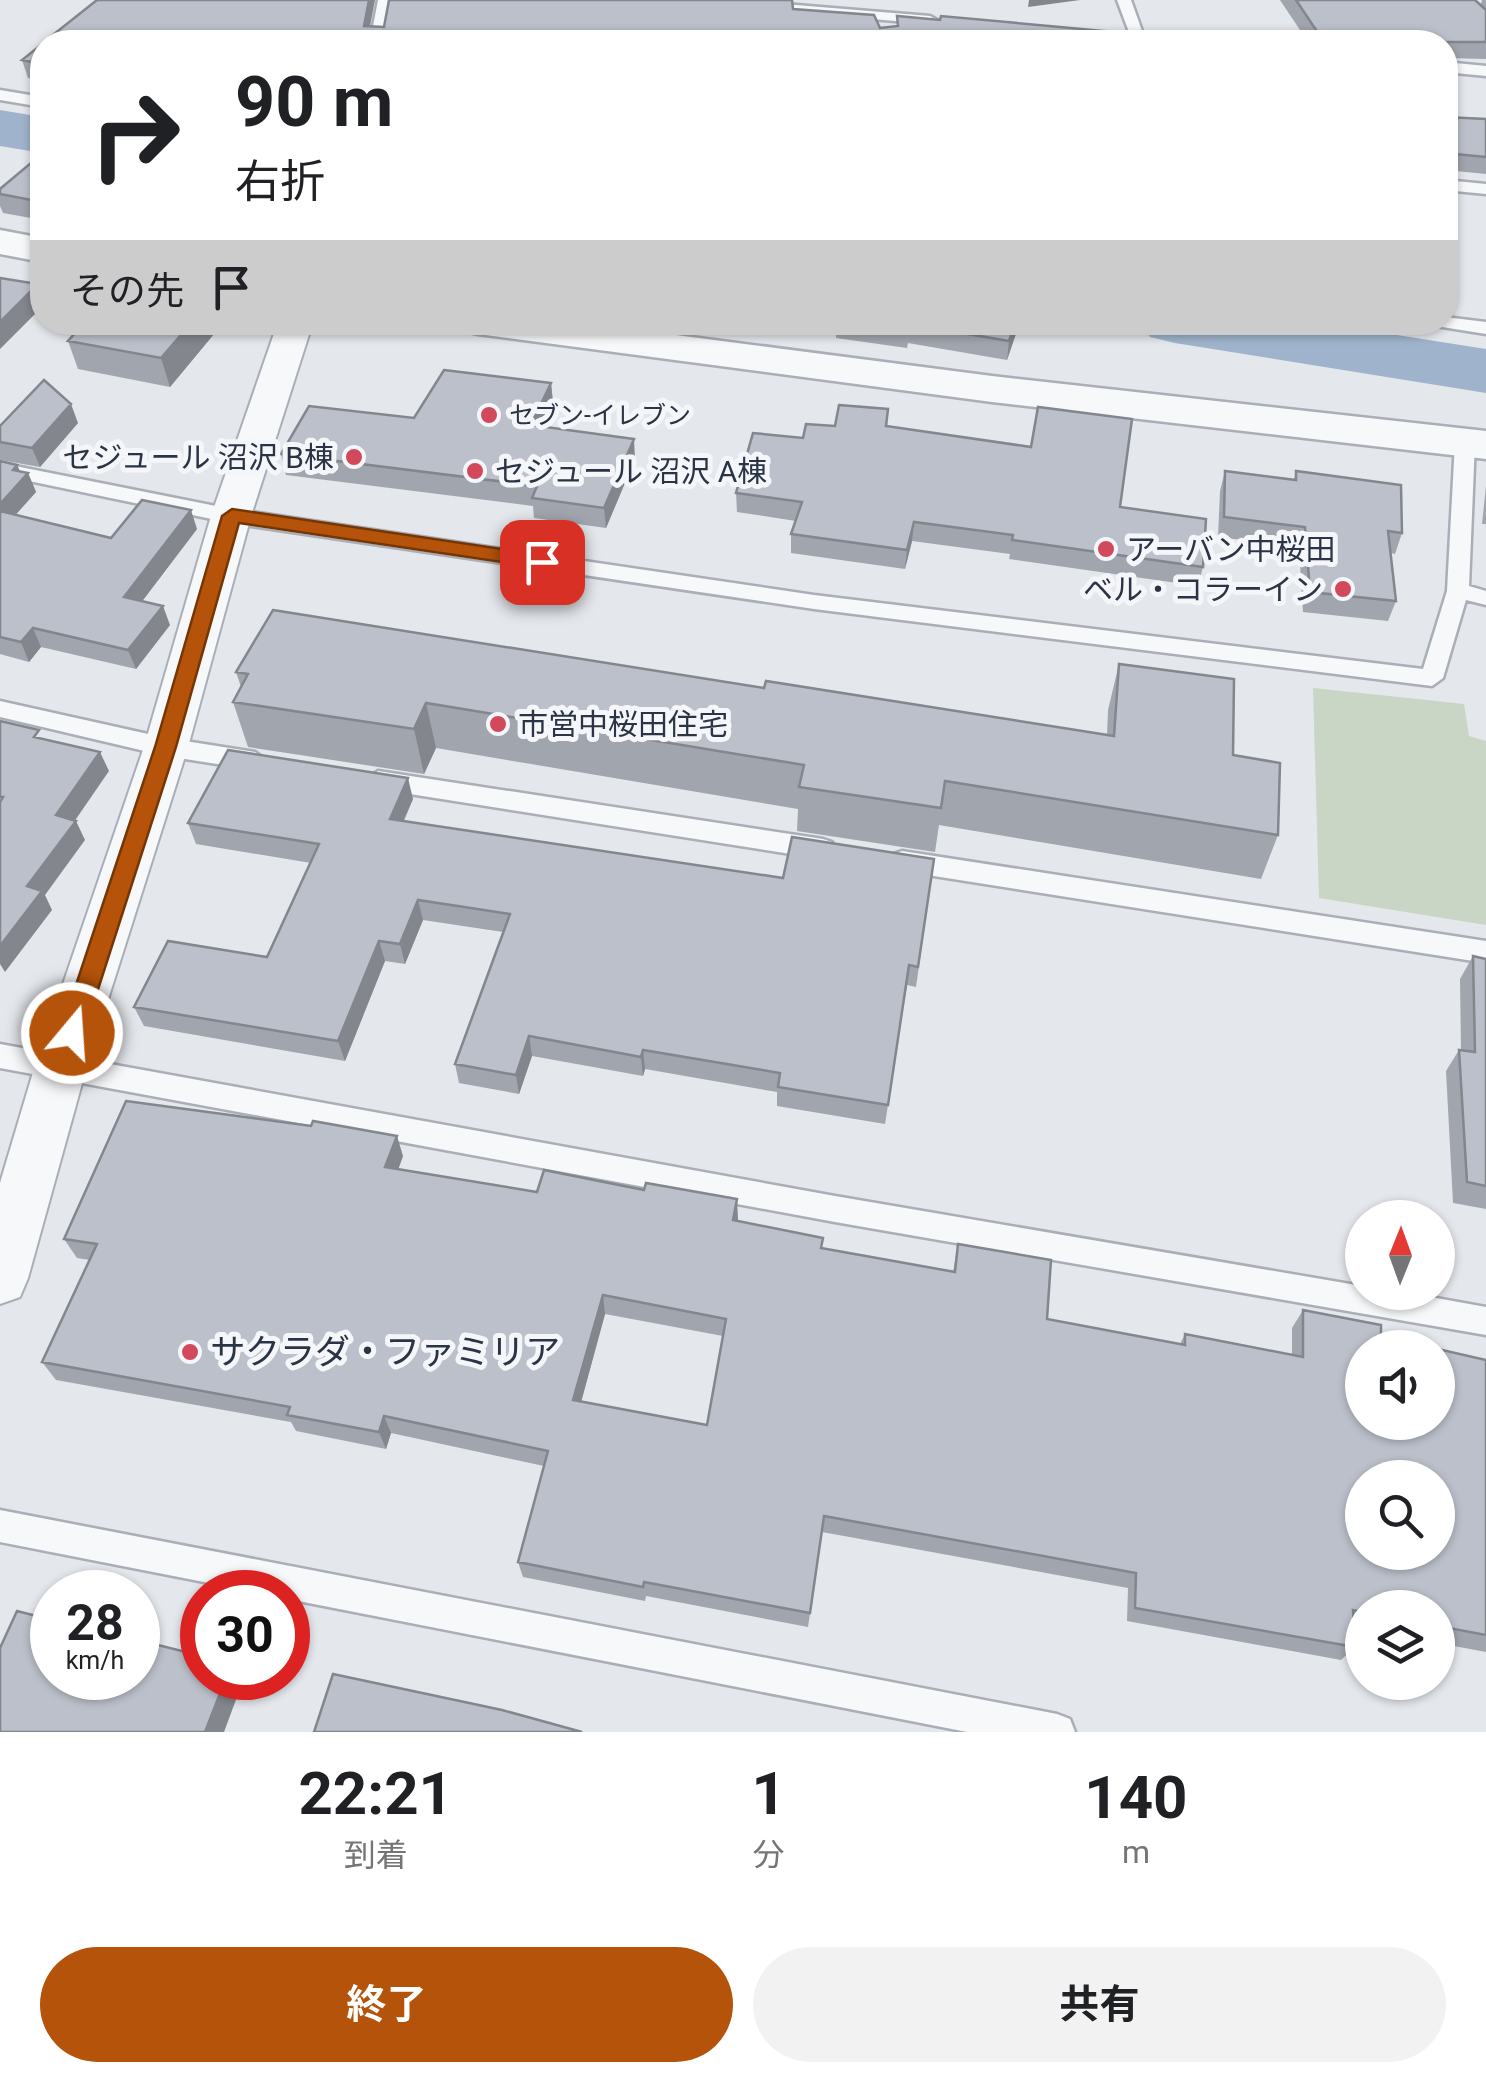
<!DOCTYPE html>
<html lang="ja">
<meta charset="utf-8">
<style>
body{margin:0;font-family:Roboto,"Noto Sans JP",sans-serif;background:#f2f2f2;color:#202124;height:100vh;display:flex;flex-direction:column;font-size:38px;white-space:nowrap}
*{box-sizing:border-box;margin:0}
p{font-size:32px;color:#757577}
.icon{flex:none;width:55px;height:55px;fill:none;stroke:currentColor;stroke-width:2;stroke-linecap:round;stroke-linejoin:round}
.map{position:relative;height:1732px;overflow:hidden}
.side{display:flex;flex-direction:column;background:#fff;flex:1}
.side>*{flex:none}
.banner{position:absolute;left:30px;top:30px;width:1428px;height:305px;border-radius:40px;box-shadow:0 2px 8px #0004;background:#fff;color:#202124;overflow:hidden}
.needle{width:65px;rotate:1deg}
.fabs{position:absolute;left:1345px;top:1200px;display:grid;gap:20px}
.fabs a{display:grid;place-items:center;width:110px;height:110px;border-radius:50%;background:#fff;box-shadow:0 2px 8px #0004;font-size:50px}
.speed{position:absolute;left:30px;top:1570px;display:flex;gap:20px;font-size:50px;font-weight:700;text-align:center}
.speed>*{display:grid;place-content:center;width:130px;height:130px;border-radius:50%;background:#fff;box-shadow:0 2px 8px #0004;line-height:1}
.speed small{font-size:25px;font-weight:400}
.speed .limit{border:15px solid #d22;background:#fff;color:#111}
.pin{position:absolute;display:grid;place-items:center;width:85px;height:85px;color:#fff;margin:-42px;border-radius:20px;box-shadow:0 5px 15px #0006}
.me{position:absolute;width:110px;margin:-55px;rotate:18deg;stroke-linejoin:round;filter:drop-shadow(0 0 8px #0008)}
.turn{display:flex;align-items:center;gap:35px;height:210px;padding:0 40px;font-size:45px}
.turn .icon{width:130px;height:130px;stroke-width:2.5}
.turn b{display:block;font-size:70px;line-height:85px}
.then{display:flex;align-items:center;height:95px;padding:0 40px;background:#0003;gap:20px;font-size:38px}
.eta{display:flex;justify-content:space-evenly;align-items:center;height:170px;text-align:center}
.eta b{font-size:60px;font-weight:700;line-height:70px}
.primary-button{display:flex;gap:20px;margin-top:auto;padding:20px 40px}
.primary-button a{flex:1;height:115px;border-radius:60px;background:#b45309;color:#fff;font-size:40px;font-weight:700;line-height:115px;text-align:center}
.primary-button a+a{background:#f2f2f2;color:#202124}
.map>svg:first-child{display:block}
</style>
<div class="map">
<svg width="1486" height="1732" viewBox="0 0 1486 1732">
<rect width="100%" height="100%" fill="#e4e7ec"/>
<path fill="#c9d6c5" d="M 1313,688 L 1464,704 L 1469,736 L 1486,741 L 1486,925 L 1319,898 Z"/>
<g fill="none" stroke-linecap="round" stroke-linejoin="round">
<path fill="#9fb4cc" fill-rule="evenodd" d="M 0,110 L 42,117 L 42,153 L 0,146 Z
M 1140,322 L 1314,322 L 1486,349 L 1486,393 L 1175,343 L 1150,337 Z"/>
<defs>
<path id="service" d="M 378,0 L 392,0 L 385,42 L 370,42 Z
M 1117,0 L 1131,0 L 1146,42 L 1132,40 Z
M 760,2 L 930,16 L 937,20 L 930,24 L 755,9 L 753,6 Z
M 1445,62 L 1486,66 L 1486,76 L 1445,72 Z
M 0,90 L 42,97 L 42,107 L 0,100 Z
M 1445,180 L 1486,184 L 1486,194 L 1445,190 Z
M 1445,317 L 1486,322 L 1486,334 L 1436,326 L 1434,322 L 1445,322 Z
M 1465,436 L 1475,442 L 1469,586 L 1486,591 L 1486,605 L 1466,600 L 1443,678 L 1432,686 L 814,609 L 231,523 L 0,475 L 0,463 L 231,509 L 814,595 L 1423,669 L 1447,591 L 1455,442 Z
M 0,701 L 166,738 L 255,752 L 267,761 L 255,770 L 166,756 L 0,717 Z
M 378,771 L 823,839 L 832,842 L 835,849 L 832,856 L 823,859 L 378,789 L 366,780 Z
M 902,851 L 1486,941 L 1486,963 L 902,871 L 893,868 L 890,861 L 893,854 Z
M 0,1044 L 835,1196 L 1362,1286 L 1362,1292 L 1403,1292 L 1486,1307 L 1486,1335 L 835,1222 L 0,1068 Z
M 0,1510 L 1057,1714 L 1070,1719 L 1075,1732 L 967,1732 L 288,1599 L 288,1592 L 255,1592 L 0,1542 Z"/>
<path id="minor" d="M 278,322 L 313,322 L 251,516 L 188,747 L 86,1069 L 28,1278 L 20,1297 L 0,1304 L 0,1183 L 34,1069 L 144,747 L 211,516 Z"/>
<path id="tertiary" d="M 0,230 L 42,238 L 42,262 L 0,254 Z
M 458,322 L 576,322 L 992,376 L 1486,431 L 1486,459 L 992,402 L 478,334 L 464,331 Z"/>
</defs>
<use href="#service" stroke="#a9aeb7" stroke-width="5"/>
<use href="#minor" stroke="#a9aeb7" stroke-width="4"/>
<use href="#tertiary" stroke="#a9aeb7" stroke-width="5"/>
<use href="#service" fill="#f7f8fa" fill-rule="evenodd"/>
<use href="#minor" fill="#f7f8fa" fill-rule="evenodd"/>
<use href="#tertiary" fill="#f7f8fa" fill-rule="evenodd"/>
</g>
<path fill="#a1a5ae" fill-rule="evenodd" d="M 1280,0 L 1475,0 L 1481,4 L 1482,0 L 1486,0 L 1486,59 L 1445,58 L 1445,42 L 1308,42 Z
M 42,44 L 42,81 L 28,78 L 22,60 Z
M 1445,117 L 1486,119 L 1486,174 L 1445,170 Z
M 42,158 L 42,220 L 3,213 L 0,206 L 0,189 Z
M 85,322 L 211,322 L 214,334 L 170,387 L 78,369 L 68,341 Z
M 836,322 L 1020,322 L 1007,360 L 908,343 L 907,348 L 836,338 Z
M 551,383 L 553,403 L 542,426 L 635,459 L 606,528 L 534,518 L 533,506 L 286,475 L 281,454 Z
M 888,409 L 887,426 L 1120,507 L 1203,567 L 1198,586 L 1009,559 L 1010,554 L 912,541 L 905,569 L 791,553 L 791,534 L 796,521 L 737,512 L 736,493 L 803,438 Z
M 78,423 L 40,467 L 0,460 L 0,426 Z
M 0,461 L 17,465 L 20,471 L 28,473 L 36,492 L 15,515 L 111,538 L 197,529 L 142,601 L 170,625 L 136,669 L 41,647 L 29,662 L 0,654 Z
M 1225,471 L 1294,480 L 1296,471 L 1402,533 L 1395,554 L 1391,553 L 1396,601 L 1388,621 L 1303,612 L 1299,547 L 1218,537 L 1220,491 Z
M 1486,486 L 1486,524 L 1482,524 Z
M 1119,664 L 1233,755 L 1278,835 L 1261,879 L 939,825 L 935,852 L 797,831 L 798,809 L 436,748 L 424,774 L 248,747 L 233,702 L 241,687 L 236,672 L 764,688 L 1107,735 L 1108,710 Z
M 413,799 L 404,821 L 783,878 L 934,859 L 916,987 L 907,985 L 885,1124 L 777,1106 L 777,1092 L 645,1069 L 643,1076 L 532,1056 L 519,1094 L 459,1083 L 455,1064 L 503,932 L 423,920 L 405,964 L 385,961 L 345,1061 L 144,1026 L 134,1007 L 267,957 L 311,863 L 196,844 L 188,823 Z
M 1473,956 L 1486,959 L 1486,1209 L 1453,1203 L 1446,1071 L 1459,1050 L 1461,1050 L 1460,979 Z
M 403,1156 L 398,1169 L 537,1192 L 737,1221 L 822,1248 L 953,1272 L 958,1244 L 1047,1319 L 1180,1344 L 1185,1334 L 1292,1355 L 1292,1328 L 1303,1310 L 1381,1336 L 1486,1360 L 1486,1652 L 1438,1643 L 1438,1608 L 1362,1608 L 1362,1628 L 1354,1627 L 1355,1647 L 1341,1660 L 1127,1621 L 1128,1588 L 822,1532 L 808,1627 L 646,1596 L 645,1601 L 523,1577 L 518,1562 L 544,1466 L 391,1433 L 386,1449 L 296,1431 L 291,1422 L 56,1380 L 42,1362 L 90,1260 L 77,1258 L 64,1239 ZM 605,1314 L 723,1336 L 707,1425 L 581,1402 Z"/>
<path fill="#83868d" d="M 369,0 L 375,0 L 367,42 L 364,26 Z
M 1029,0 L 1080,0 L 1028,7 Z
M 38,284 L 42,297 L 42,307 L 0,349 L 0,322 Z
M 192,322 L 211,322 L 214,334 L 170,387 L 161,358 Z
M 1016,322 L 1020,322 L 1007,360 L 1009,341 Z
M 551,383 L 553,403 L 533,445 L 531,425 Z
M 71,404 L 78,423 L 40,467 L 32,448 Z
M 634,439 L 635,459 L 606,528 L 604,508 Z
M 17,465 L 23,478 L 28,473 L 36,492 L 3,529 L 0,523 L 0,504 L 13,470 Z
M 191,510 L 197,529 L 131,616 L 124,597 Z
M 914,522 L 912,541 L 905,569 L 907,550 Z
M 163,606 L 170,625 L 136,669 L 128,650 Z
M 33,628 L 41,647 L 29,662 L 21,642 Z
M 426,703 L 436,748 L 424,774 L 414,729 Z
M 100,752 L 109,771 L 65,835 L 56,815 Z
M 408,778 L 413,799 L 395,839 L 390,819 Z
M 76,821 L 85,840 L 45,895 L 52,910 L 5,972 L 0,964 L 0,946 L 27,886 Z
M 418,900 L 423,920 L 405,964 L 400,944 Z
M 379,941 L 385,961 L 345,1061 L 338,1041 Z
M 529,1036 L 532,1056 L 519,1094 L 516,1075 Z
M 643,1050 L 645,1069 L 643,1076 L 641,1057 Z
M 397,1136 L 403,1156 L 392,1187 L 385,1167 Z
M 737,1199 L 738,1219 L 733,1240 L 733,1220 Z
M 603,1295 L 605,1314 L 577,1417 L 573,1400 Z
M 384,1416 L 391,1433 L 386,1449 L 379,1432 Z
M 226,1678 L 244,1678 L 224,1732 L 205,1732 Z"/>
<path fill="#bbc0ca" stroke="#83868d" stroke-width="2.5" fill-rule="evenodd" d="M 97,0 L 369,0 L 364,26 L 384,27 L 389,0 L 792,0 L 793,9 L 874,15 L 880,28 L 898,26 L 897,16 L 940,20 L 941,16 L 1224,42 L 44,42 Z
M 1296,0 L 1475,0 L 1486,10 L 1486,42 L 1324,42 Z
M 42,44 L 42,64 L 22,60 Z
M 1445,117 L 1486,119 L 1486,157 L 1445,153 Z
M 38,157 L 42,158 L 42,202 L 0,194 L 0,189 Z
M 0,278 L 38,284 L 0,322 Z
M 85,322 L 192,322 L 161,358 L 68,341 Z
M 866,322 L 1016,322 L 1009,341 L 910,324 L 909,328 Z
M 444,370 L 551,383 L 531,425 L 634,439 L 604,508 L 532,498 L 537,486 L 281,454 L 309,406 L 414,418 Z
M 44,380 L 71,404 L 32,448 L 0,442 L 0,426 Z
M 839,405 L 888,409 L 886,426 L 1031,447 L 1038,407 L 1132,419 L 1120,507 L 1206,519 L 1203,567 L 1012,540 L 1013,535 L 914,522 L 907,550 L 791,534 L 802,502 L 736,493 L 753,433 L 803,438 L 806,424 L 835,426 Z
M 0,461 L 17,465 L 13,470 L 28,473 L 0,504 Z
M 1225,471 L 1296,480 L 1296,471 L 1401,485 L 1402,533 L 1388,531 L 1396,601 L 1310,592 L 1305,527 L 1224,517 Z
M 142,500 L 191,510 L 124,597 L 163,606 L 128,650 L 33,628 L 21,642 L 0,637 L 0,511 L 111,538 Z
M 273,610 L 764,688 L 766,681 L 1114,736 L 1119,664 L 1234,679 L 1233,755 L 1280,763 L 1278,835 L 945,781 L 941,808 L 799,787 L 804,765 L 426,703 L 414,729 L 233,702 L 248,674 L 236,672 Z
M 0,721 L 39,730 L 34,737 L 100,752 L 56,815 L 76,821 L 27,886 L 42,891 L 0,946 L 0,802 L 3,797 L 0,797 Z
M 228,750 L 408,778 L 390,819 L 783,878 L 792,837 L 934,859 L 918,967 L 909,965 L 888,1105 L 778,1087 L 780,1073 L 643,1050 L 641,1057 L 529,1036 L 516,1075 L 455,1064 L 510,914 L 418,900 L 400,944 L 379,941 L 338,1041 L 134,1007 L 168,941 L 267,957 L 319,844 L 188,823 Z
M 1473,956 L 1486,959 L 1486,1186 L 1467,1182 L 1459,1050 L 1475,1052 Z
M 126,1101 L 311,1126 L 313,1121 L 397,1136 L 385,1167 L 537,1192 L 544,1170 L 644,1190 L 646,1183 L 737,1199 L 733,1220 L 823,1238 L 821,1248 L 955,1272 L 958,1244 L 1051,1260 L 1047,1319 L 1185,1345 L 1185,1334 L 1303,1357 L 1303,1310 L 1381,1325 L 1381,1336 L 1431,1348 L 1362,1348 L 1362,1422 L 1438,1422 L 1438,1349 L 1486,1360 L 1486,1635 L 1438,1626 L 1438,1608 L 1362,1608 L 1362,1612 L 1353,1610 L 1355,1647 L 1135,1608 L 1136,1573 L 824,1516 L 810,1613 L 644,1582 L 643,1587 L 518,1562 L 548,1451 L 384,1416 L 379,1432 L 287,1415 L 290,1407 L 42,1362 L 97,1244 L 64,1239 ZM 603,1295 L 726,1319 L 707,1425 L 573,1400 ZM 1362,1478 L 1438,1478 L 1438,1552 L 1362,1552 Z
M 17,1611 L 52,1620 L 52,1678 L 138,1678 L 138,1640 L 202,1656 L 202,1678 L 226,1678 L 205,1732 L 0,1732 L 0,1648 Z
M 333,1674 L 502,1710 L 582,1732 L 314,1732 Z"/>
<path fill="#b45309" stroke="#753606" stroke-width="2.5" d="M 232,509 L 542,555 L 552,562 L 542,568 L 239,523 L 176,747 L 84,1033 L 81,1040 L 72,1043 L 63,1040 L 60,1033 L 155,747 L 222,516 Z"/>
<g fill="#d1495b" stroke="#f4f6f9" stroke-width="4">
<circle cx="489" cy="415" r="10"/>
<circle cx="354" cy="457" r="10"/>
<circle cx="475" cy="471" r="10"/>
<circle cx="1106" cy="549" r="10"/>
<circle cx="1343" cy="589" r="10"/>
<circle cx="498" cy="724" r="10"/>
<circle cx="190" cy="1352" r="10"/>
</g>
<g text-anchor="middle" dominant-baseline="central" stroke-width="10" stroke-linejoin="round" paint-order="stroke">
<g font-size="25" fill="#2b3445" stroke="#f4f6f9" text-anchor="start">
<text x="509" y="415">セブン-イレブン</text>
</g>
<g font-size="30" fill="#2b3445" stroke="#f4f6f9" text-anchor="start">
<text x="334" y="457" text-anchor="end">セジュール 沼沢 B棟</text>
<text x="495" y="471">セジュール 沼沢 A棟</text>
<text x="1126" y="549">アーバン中桜田</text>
<text x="1323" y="589" text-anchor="end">ベル・コラーイン</text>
<text x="518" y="724">市営中桜田住宅</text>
</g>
<g font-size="35" fill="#2b3445" stroke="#f4f6f9" text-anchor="start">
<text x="210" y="1352">サクラダ・ファミリア</text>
</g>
</g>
</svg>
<div class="fabs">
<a><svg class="needle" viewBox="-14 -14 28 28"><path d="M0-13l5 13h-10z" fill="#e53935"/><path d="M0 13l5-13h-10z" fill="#757577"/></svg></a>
<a><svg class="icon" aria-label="sound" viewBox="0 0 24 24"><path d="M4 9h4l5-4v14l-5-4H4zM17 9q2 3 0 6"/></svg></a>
<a><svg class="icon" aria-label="search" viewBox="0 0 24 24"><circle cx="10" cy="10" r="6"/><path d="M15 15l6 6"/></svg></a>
<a><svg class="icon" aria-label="layers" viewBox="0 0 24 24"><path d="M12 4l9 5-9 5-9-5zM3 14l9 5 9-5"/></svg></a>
</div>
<div class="speed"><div>28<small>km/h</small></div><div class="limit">30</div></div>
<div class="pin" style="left:542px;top:562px;background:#d93025"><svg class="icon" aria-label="arrive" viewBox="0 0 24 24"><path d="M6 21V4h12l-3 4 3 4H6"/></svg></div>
<svg class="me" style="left:72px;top:1033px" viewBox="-20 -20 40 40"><circle r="17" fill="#b45309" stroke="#fff" stroke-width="3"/><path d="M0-11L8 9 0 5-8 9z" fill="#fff"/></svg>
<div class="banner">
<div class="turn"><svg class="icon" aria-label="right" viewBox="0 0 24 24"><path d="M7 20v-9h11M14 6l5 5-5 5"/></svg><div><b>90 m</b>右折</div></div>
<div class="then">その先<svg class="icon" aria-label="arrive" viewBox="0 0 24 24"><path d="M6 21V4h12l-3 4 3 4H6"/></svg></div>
</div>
</div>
<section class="side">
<div class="eta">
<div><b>22:21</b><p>到着</p></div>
<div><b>1</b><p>分</p></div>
<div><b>140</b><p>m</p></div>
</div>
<div class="primary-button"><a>終了</a><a>共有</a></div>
</section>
